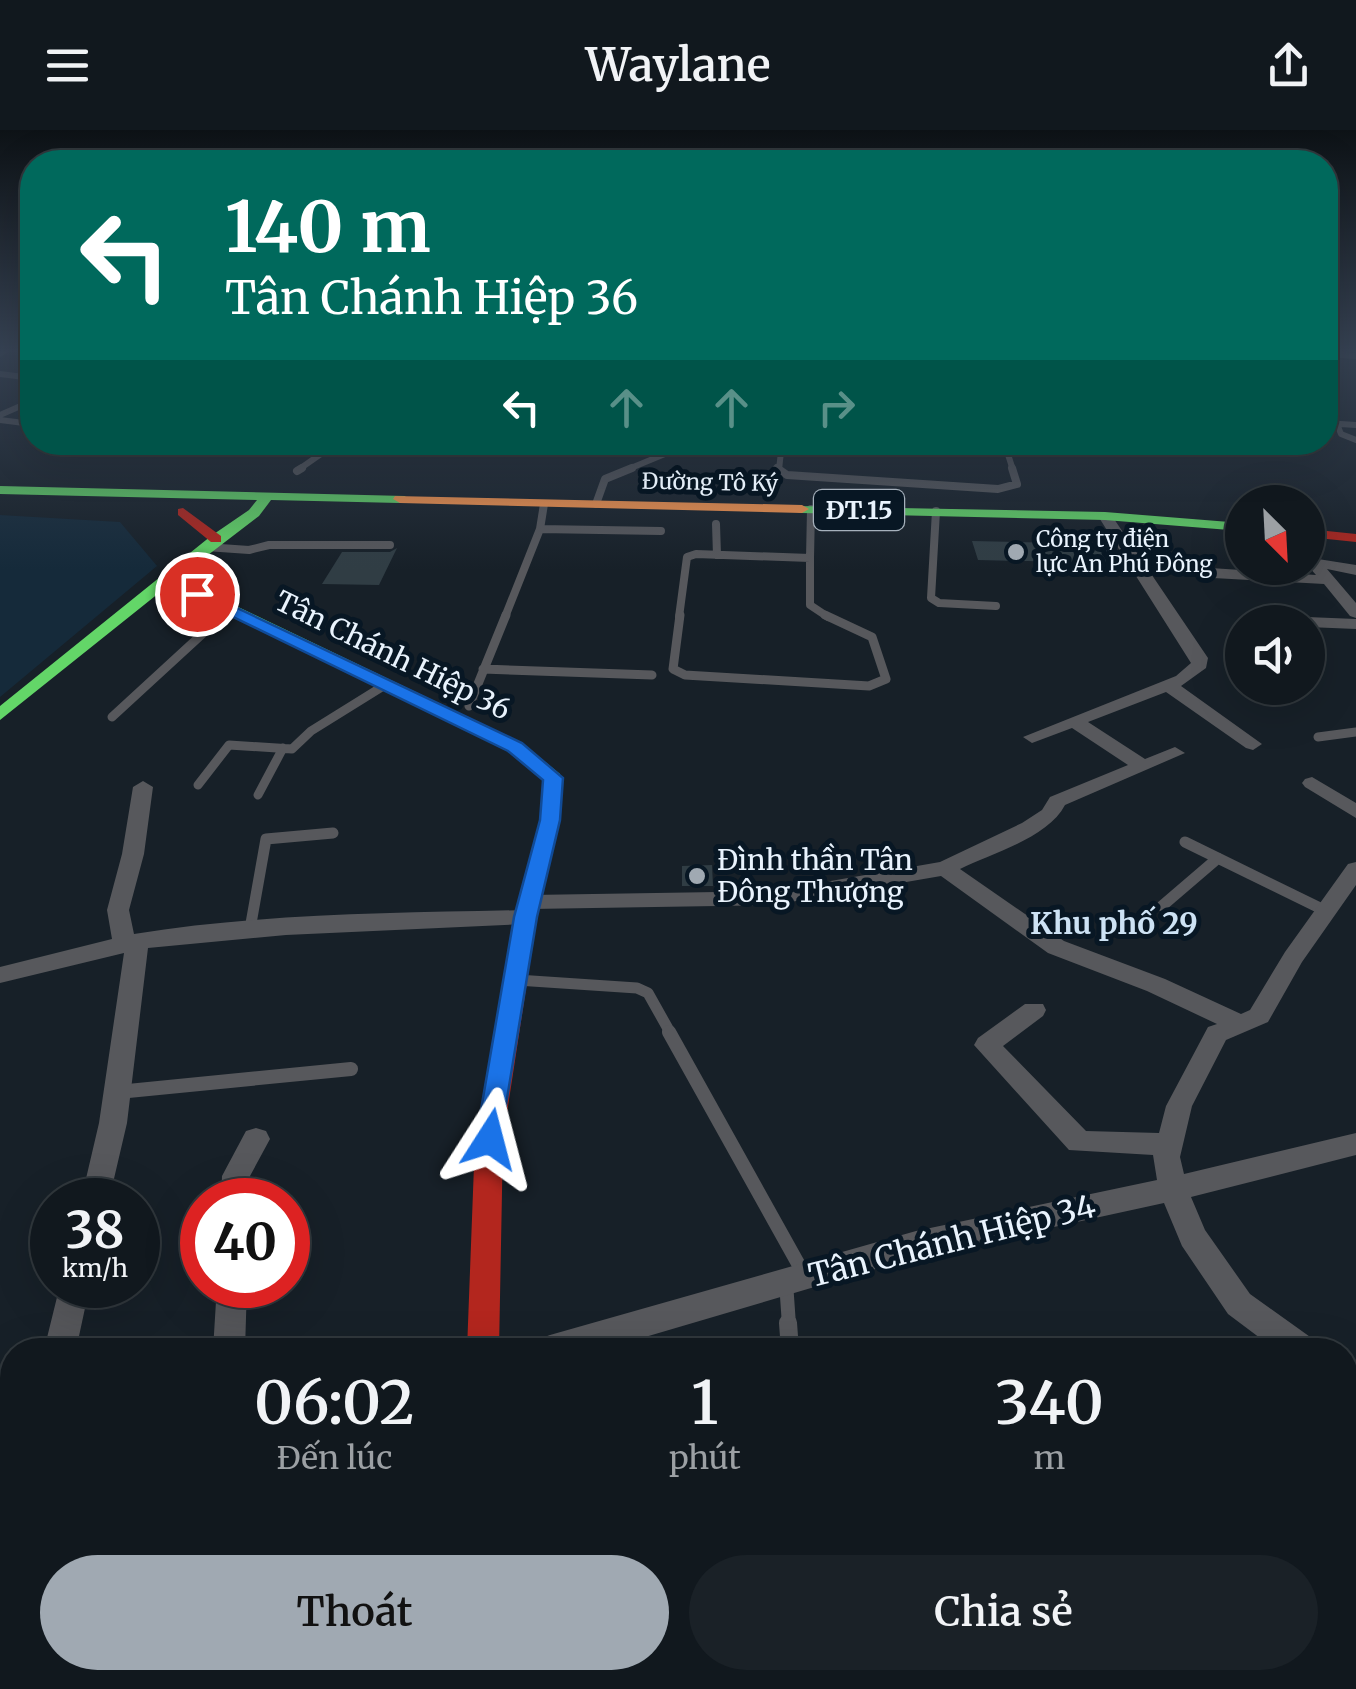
<!DOCTYPE html>
<html lang="vi">
<meta charset="utf-8">
<style>
body{margin:0;font-family:Merriweather,serif;background:#1a2127;color:#f1f3f6;height:100vh;display:flex;flex-direction:column;font-size:38px;white-space:nowrap}
*{box-sizing:border-box;margin:0}
p{font-size:32px;color:#9ca0a4}
.icon{flex:none;width:55px;height:55px;fill:none;stroke:currentColor;stroke-width:2;stroke-linecap:round;stroke-linejoin:round}
.map{position:relative;flex:1;overflow:hidden}
.panel{position:absolute;left:0px;top:1208px;width:1358px;height:352px;display:flex;flex-direction:column;background:#11181e;border-radius:40px 40px 0 0;box-shadow:0 10px 40px #0002,0 0 0 2px #30373c}
.panel>*{flex:none}
.hud{position:absolute;left:20px;top:20px;width:1318px;height:305px;border-radius:40px;box-shadow:0 10px 40px #0002,0 0 0 2px #30373c;background:#00695c;color:#fff;overflow:hidden}
.needle{width:65px;rotate:156deg}
.controls{position:absolute;left:1225px;top:355px;display:grid;gap:20px}
.controls a{display:grid;place-items:center;width:100px;height:100px;border-radius:50%;background:#11181e;box-shadow:0 10px 40px #0002,0 0 0 2px #30373c;font-size:50px}
.speed{position:absolute;left:30px;top:1048px;display:flex;gap:20px;font-size:50px;font-weight:700;text-align:center}
.speed>*{display:grid;place-content:center;width:130px;height:130px;border-radius:50%;background:#11181e;box-shadow:0 10px 40px #0002,0 0 0 2px #30373c;line-height:1}
.speed small{font-size:25px;font-weight:400}
.speed .limit{border:15px solid #d22;background:#fff;color:#111}
.pin{position:absolute;display:grid;place-items:center;width:85px;height:85px;color:#fff;margin:-42px;border:5px solid #fff;border-radius:50%;box-shadow:0 2px 10px #0007}
.me{position:absolute;width:110px;margin:-55px;rotate:9deg;stroke-linejoin:round;filter:drop-shadow(0 0 8px #0008)}
.turn{display:flex;align-items:center;gap:35px;height:210px;padding:0 40px;font-size:45px}
.turn .icon{width:130px;height:130px;stroke-width:2.5}
.turn b{display:block;font-size:70px;line-height:85px}
.lanes{display:flex;align-items:center;height:95px;padding:0 40px;background:#0003;justify-content:center;gap:50px;direction:ltr}
.lanes .off{opacity:.35}
.eta{display:flex;justify-content:space-evenly;align-items:center;height:170px;text-align:center}
.eta b{font-size:60px;font-weight:600;line-height:70px}
.cta{display:flex;gap:20px;margin-top:auto;padding:20px 40px}
.cta a{flex:1;height:115px;border-radius:60px;background:#a0a9b2;color:#111;font-size:40px;font-weight:600;line-height:115px;text-align:center}
.cta a+a{background:#1a2127;color:#f1f3f6}
header{display:flex;justify-content:space-between;align-items:center;height:130px;padding:0 40px;background:#11181e;font-size:45px;font-weight:600}
.map>svg:first-child{display:block}
</style>
<header><svg class="icon" aria-label="menu" viewBox="0 0 24 24"><path d="M4 6h16M4 12h16M4 18h16"/></svg>Waylane<svg class="icon" aria-label="share" viewBox="0 0 24 24"><path d="M12 15V3M7 8l5-5 5 5M5 13v7h14v-7"/></svg></header>
<div class="map">
<svg width="1356" height="1559" viewBox="0 0 1356 1559">
<rect width="100%" height="100%" fill="#172028"/>
<path fill="#152a3a" d="M 0,385 L 120,392 L 157,436 L 0,567 Z"/>
<path fill="#303d44" d="M 972,411 L 1105,414 L 1114,433 L 978,430 Z
M 397,418 L 379,455 L 322,454 L 342,422 L 390,422 Z
M 712,735 L 713,756 L 682,756 L 682,736 Z"/>
<g fill="none" stroke-linecap="round" stroke-linejoin="round">
<path stroke="#57585c" stroke-width="6" d="M 0,285 L 32,271
M 0,290 L 32,294
M 1325,293 L 1356,295
M 1337,294 L 1341,304 L 1356,310
M 564,312 L 659,324
M 1004,312 L 1013,340
M 1175,312 L 1221,320 L 1298,322
M 218,317 L 224,312
M 298,340 L 338,312
M 626,340 L 694,312
M 779,340 L 782,312"/>
<path stroke="#57585c" stroke-width="8" d="M 777,338 L 787,345 L 998,359 L 1017,354 L 1012,338
M 297,341 L 302,338
M 544,374 L 540,399 L 661,401
M 596,374 L 605,349 L 632,338
M 936,381 L 931,468 L 939,473 L 996,476
M 716,394 L 717,425
M 206,417 L 249,420 L 269,415 L 390,415
M 810,428 L 810,475 L 828,487
M 810,428 L 811,379
M 220,487 L 228,480
M 505,487 L 540,399
M 679,487 L 687,427 L 696,424 L 810,428"/>
<path stroke="#57585c" stroke-width="9" d="M 680,485 L 673,539 L 685,545 L 869,556 L 886,549 L 872,507 L 825,485
M 483,539 L 652,545
M 469,576 L 506,485
M 112,587 L 223,485
M 1318,607 L 1356,602
M 198,655 L 229,615 L 292,619 L 311,601 L 385,555
M 258,665 L 283,618"/>
<path stroke="#57585c" stroke-width="11" d="M 1185,712 L 1326,781
M 1162,776 L 1218,728
M 250,799 L 266,709 L 333,703
M 517,850 L 637,858 L 648,863 L 671,904"/>
<path stroke="#57585c" stroke-width="14" d="M 669,902 L 805,1146
M 118,962 L 351,939
M 786,1152 L 789,1195"/>
<path stroke="#57585c" stroke-width="18" d="M 788,1193 L 790,1220
M 195,1559 L 197,1548"/>
<path fill="#57585c" fill-rule="evenodd" d="M 0,221 L 9,221 L 0,227 Z
M 1325,221 L 1356,223 L 1356,229 L 1325,227 Z
M 0,241 L 32,245 L 32,251 L 0,247 Z
M 1100,383 L 1110,383 L 1208,528 L 1206,538 L 1181,556 L 1262,614 L 1253,620 L 1246,618 L 1166,562 L 1088,592 L 1145,629 L 1175,617 L 1185,623 L 1065,675 C 1048,708 992,723 960,739 L 1064,811 L 1165,849 L 1241,884 L 1250,880 L 1285,822 L 1348,734 L 1356,732 L 1356,755 L 1302,832 L 1268,892 L 1226,910 L 1192,976 L 1180,1027 L 1184,1044 L 1356,1003 L 1356,1025 L 1191,1067 L 1205,1100 L 1250,1164 L 1313,1209 L 1318,1220 L 1276,1220 L 1228,1184 L 1182,1116 L 1164,1073 L 916,1127 L 601,1220 L 534,1220 L 539,1209 L 550,1205 L 916,1101 L 1157,1050 L 1153,1025 L 1069,1020 L 974,915 L 978,908 L 1025,874 L 1043,874 L 1046,880 L 1043,886 L 1003,916 L 1086,1001 L 1159,1003 L 1166,976 L 1208,897 L 1217,894 L 1147,861 L 1048,823 L 941,746 L 773,775 L 531,779 L 520,772 L 531,765 L 773,761 L 940,732 L 1022,693 L 1042,680 L 1050,667 L 1128,635 L 1072,598 L 1032,613 L 1023,607 L 1176,546 L 1191,533 L 1098,386 Z
M 1308,422 L 1318,429 L 1356,435 L 1356,445 L 1327,439 L 1356,473 L 1356,488 L 1350,486 L 1324,454 L 1195,447 L 1187,442 L 1195,437 L 1316,445 L 1308,436 Z
M 1258,485 L 1356,489 L 1356,499 L 1308,497 L 1308,492 L 1252,492 L 1252,487 Z
M 1312,647 L 1356,673 L 1356,688 L 1305,657 L 1302,653 L 1305,649 Z
M 143,651 L 153,657 L 144,724 L 129,780 L 134,804 C 263,783 396,783 526,780 L 537,787 L 526,794 L 286,805 L 148,818 L 127,993 L 109,1070 L 81,1070 L 99,993 L 124,823 L 0,853 L 0,837 L 112,809 L 107,780 L 122,724 L 133,657 Z
M 256,998 L 266,1001 L 270,1009 L 250,1046 L 249,1070 L 221,1070 L 222,1046 L 246,1001 Z
M 60,1155 L 90,1155 L 76,1220 L 44,1220 Z
M 217,1155 L 247,1155 L 245,1220 L 213,1220 Z
M 1345,1248 L 1356,1252 L 1356,1292 L 1345,1288 Z
M 12,1360 L 12,1458 L 0,1464 L 0,1365 Z
M 460,1548 L 500,1548 L 501,1559 L 461,1559 Z"/>
<path fill="#63d668" fill-rule="evenodd" d="M 0,356 L 405,366 L 407,369 L 400,373 L 271,370 L 259,386 L 178,448 L 522,613 L 560,644 L 562,663 L 552,669 L 545,667 L 543,650 L 508,621 L 169,455 L 0,590 L 0,576 L 211,406 L 249,380 L 257,370 L 0,364 Z
M 797,376 L 1105,382 L 1242,393 L 1242,401 L 1105,390 L 802,383 L 797,382 Z"/>
<path fill="#ff974d" fill-rule="evenodd" d="M 395,366 L 802,375 L 809,379 L 802,383 L 400,373 L 393,369 Z"/>
<path fill="#b3261e" fill-rule="evenodd" d="M 183,378 L 221,406 L 221,412 L 211,412 L 178,385 L 178,379 Z
M 1308,399 L 1356,404 L 1356,412 L 1308,407 Z
M 552,657 L 562,663 L 560,690 L 537,787 L 503,1009 L 499,1220 L 467,1220 L 475,1009 L 515,787 L 540,690 L 542,663 Z"/>
</g>
<linearGradient id="sky" x2="0" y2="1"><stop stop-color="#0d1216"/><stop offset="0.5" stop-color="#364253"/><stop offset="1" stop-color="#364253" stop-opacity="0"/></linearGradient>
<rect width="1356" height="440" fill="url(#sky)"/>
<path fill="#1a73e8" stroke="#114b97" stroke-width="2.5" d="M 197,459 L 522,613 L 563,648 L 560,690 L 537,787 L 499,1017 L 490,1020 L 480,1017 L 476,1009 L 514,787 L 540,690 L 543,650 L 508,621 L 192,467 L 189,464 Z"/>
<g fill="#a0a9b2" stroke="#081724" stroke-width="4">
<circle cx="1016" cy="422" r="10"/>
<circle cx="697" cy="746" r="10"/>
</g>
<g text-anchor="middle" dominant-baseline="central" stroke-width="10" stroke-linejoin="round" paint-order="stroke">
<g font-size="22" fill="#e9f3fd" stroke="#081724">
<text transform="translate(710 352) rotate(1)">Đường Tô Ký</text>
</g>
<g font-size="22" fill="#e9f3fd" stroke="#081724" text-anchor="start">
<text x="1036" y="409">Công ty điện<tspan x="1036" dy="25">lực An Phú Đông</tspan></text>
</g>
<rect fill="#081724" stroke="#a6b1bc" stroke-width="2.5" x="814" y="360" width="90" height="40" rx="8"/>
<g font-size="25" font-weight="bold" fill="#e9f3fd">
<text x="859" y="380">ĐT.15</text>
</g>
<g font-size="28" fill="#e9f3fd" stroke="#081724">
<text transform="translate(393 525) rotate(26)">Tân Chánh Hiệp 36</text>
</g>
<g font-size="28" fill="#e9f3fd" stroke="#081724" text-anchor="start">
<text x="717" y="730">Đình thần Tân<tspan x="717" dy="32">Đông Thượng</tspan></text>
</g>
<g font-size="30" font-weight="bold" fill="#cde2f4" stroke="#081724">
<text x="1114" y="793">Khu phố 29</text>
</g>
<g font-size="32" fill="#e9f3fd" stroke="#081724">
<text transform="translate(952 1111) rotate(-14)">Tân Chánh Hiệp 34</text>
</g>
</g>
</svg>
<div class="controls">
<a><svg class="needle" viewBox="-14 -14 28 28"><path d="M0-13l5 13h-10z" fill="#e53935"/><path d="M0 13l5-13h-10z" fill="#9ca0a4"/></svg></a>
<a><svg class="icon" aria-label="sound" viewBox="0 0 24 24"><path d="M4 9h4l5-4v14l-5-4H4zM17 9q2 3 0 6"/></svg></a>
</div>
<div class="speed"><div>38<small>km/h</small></div><div class="limit">40</div></div>
<div class="pin" style="left:197px;top:464px;background:#d93025"><svg class="icon" aria-label="arrive" viewBox="0 0 24 24"><path d="M6 21V4h12l-3 4 3 4H6"/></svg></div>
<svg class="me" style="left:490px;top:1009px" viewBox="-20 -20 40 40"><path d="M0-17L14 15 0 8-14 15z" fill="#1a73e8" stroke="#fff" stroke-width="4"/></svg>
<div class="hud">
<div class="turn"><svg class="icon" aria-label="left" viewBox="0 0 24 24"><path d="M17 20v-9H6M10 6l-5 5 5 5"/></svg><div><b>140 m</b>Tân Chánh Hiệp 36</div></div>
<div class="lanes"><svg class="icon" aria-label="left" viewBox="0 0 24 24"><path d="M17 20v-9H6M10 6l-5 5 5 5"/></svg><svg class="icon off" aria-label="ahead" viewBox="0 0 24 24"><path d="M12 20V5M6 11l6-6 6 6"/></svg><svg class="icon off" aria-label="ahead" viewBox="0 0 24 24"><path d="M12 20V5M6 11l6-6 6 6"/></svg><svg class="icon off" aria-label="right" viewBox="0 0 24 24"><path d="M7 20v-9h11M14 6l5 5-5 5"/></svg></div>
</div>
<section class="panel">
<div class="eta">
<div><b>06:02</b><p>Đến lúc</p></div>
<div><b>1</b><p>phút</p></div>
<div><b>340</b><p>m</p></div>
</div>
<div class="cta"><a>Thoát</a><a>Chia sẻ</a></div>
</section>
</div>
